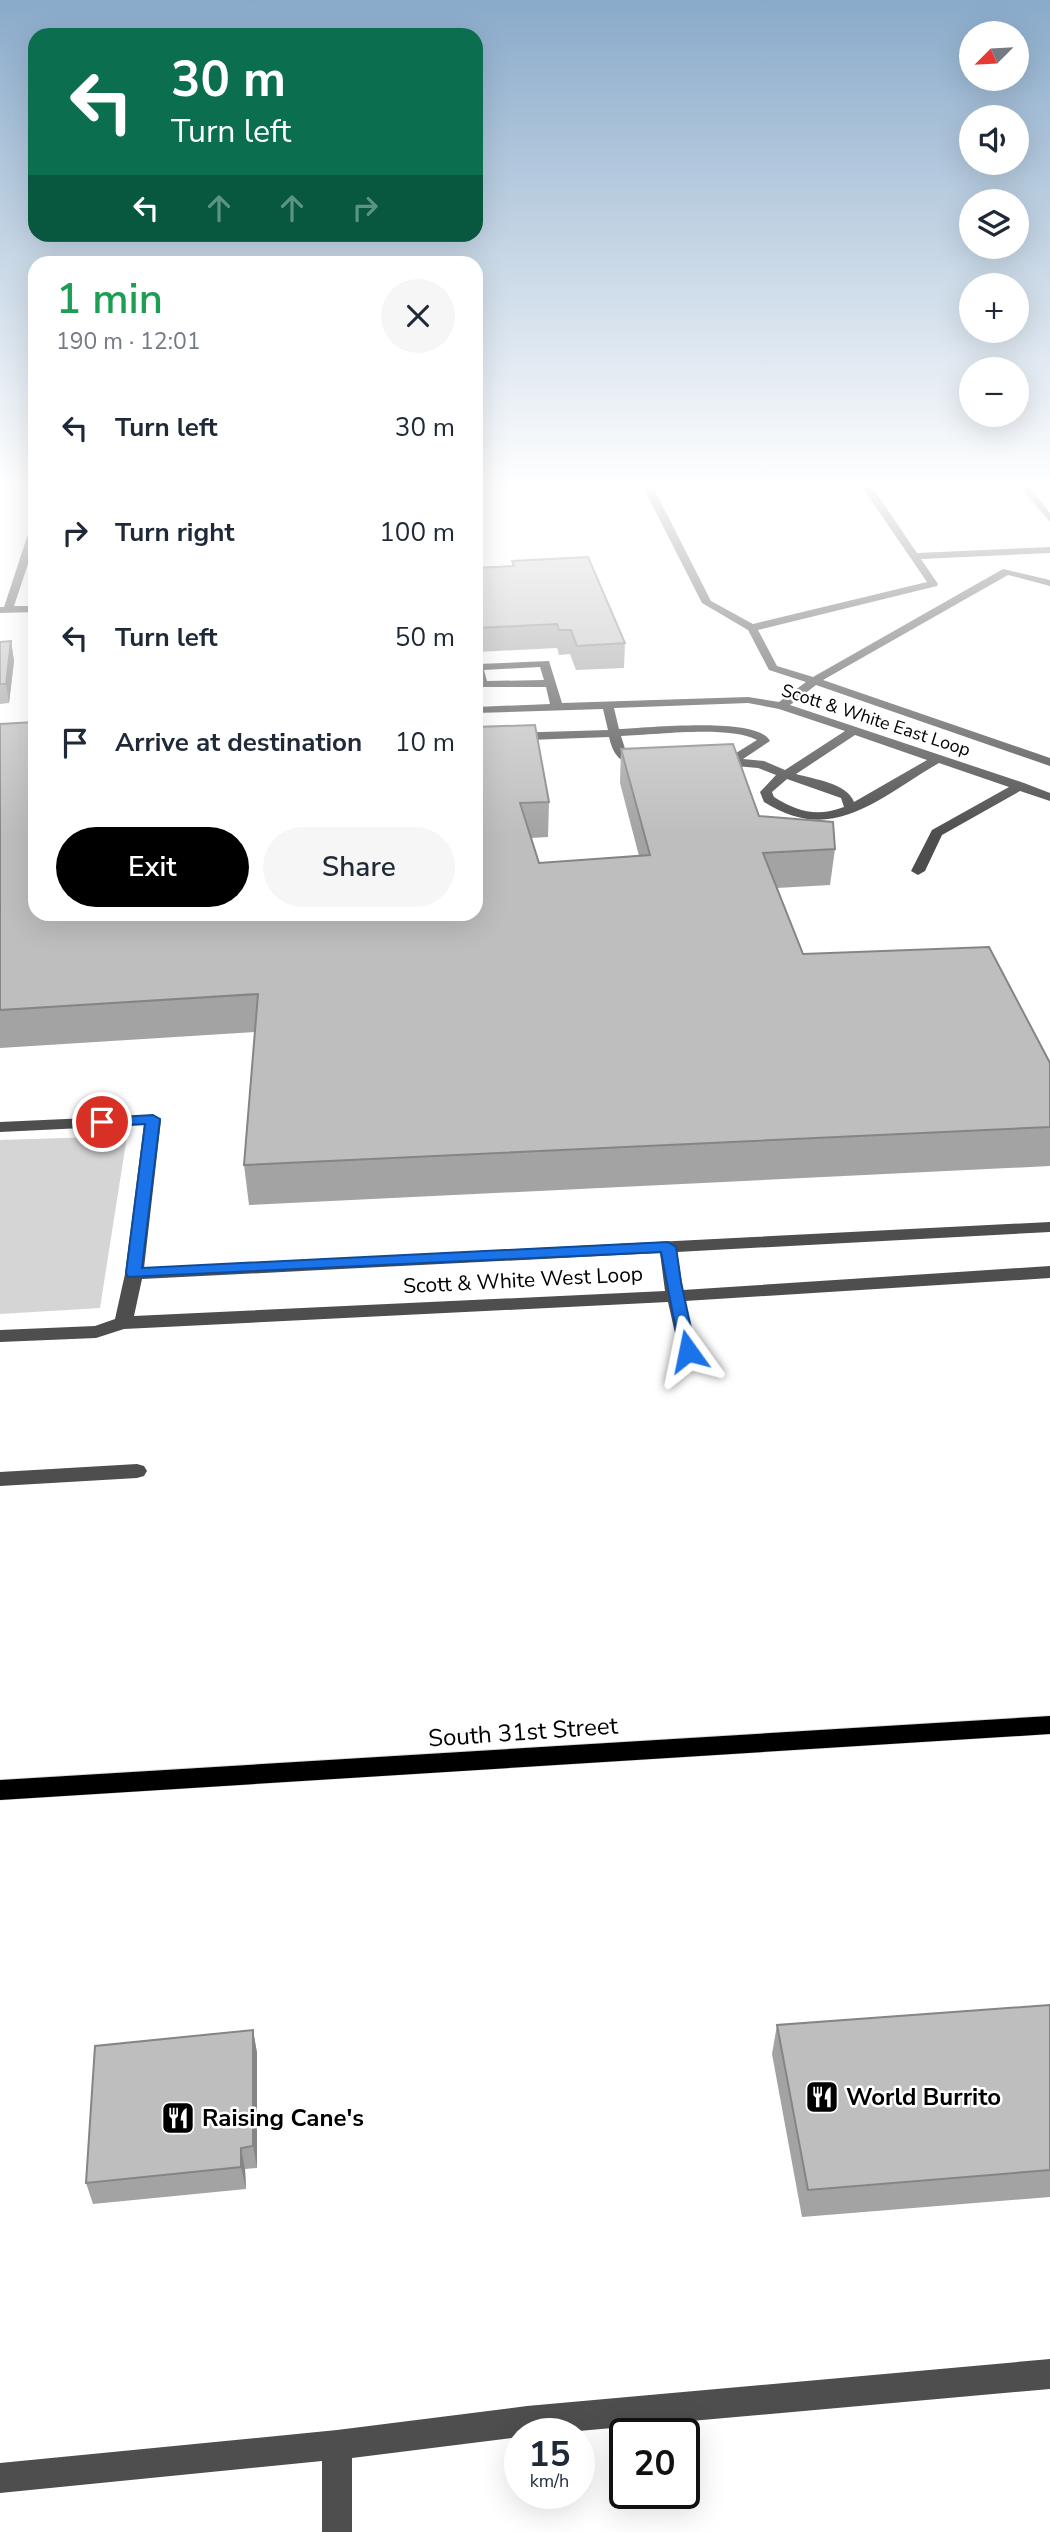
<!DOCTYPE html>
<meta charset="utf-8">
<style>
body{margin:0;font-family:"Nunito Sans",sans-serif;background:#f6f6f7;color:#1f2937;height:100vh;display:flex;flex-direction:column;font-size:26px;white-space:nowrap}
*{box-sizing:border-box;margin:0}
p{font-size:23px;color:#747a83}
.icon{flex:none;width:38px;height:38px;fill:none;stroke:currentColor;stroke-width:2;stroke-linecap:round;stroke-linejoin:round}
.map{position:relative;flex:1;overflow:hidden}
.side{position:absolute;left:28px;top:256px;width:455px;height:665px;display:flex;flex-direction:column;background:#fff;border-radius:21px;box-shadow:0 7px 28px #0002}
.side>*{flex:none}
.top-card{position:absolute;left:28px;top:28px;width:455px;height:214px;border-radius:21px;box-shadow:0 7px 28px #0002;background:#0b6e4f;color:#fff;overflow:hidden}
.needle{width:46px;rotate:246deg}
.buttons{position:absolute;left:959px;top:21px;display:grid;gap:14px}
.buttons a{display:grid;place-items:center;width:70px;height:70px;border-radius:50%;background:#fff;box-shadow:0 7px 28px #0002;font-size:35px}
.speed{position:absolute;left:504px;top:2418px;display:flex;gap:14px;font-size:35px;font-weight:700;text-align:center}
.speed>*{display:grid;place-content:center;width:91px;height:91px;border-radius:50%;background:#fff;box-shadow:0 7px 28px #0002;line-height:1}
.speed small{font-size:18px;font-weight:400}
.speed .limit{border:4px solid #111;border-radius:10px;background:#fff;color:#111}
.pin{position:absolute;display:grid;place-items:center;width:60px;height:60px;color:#fff;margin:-30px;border:4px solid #fff;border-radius:50%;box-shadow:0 2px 7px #0007}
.me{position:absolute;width:77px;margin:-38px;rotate:348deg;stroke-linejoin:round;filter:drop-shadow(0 0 5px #0008)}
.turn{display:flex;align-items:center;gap:24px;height:147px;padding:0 28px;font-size:32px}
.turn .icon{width:91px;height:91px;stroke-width:2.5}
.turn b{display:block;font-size:49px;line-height:60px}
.lanes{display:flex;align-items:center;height:66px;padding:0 28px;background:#0003;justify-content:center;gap:35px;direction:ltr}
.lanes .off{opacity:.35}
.round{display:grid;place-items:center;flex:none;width:74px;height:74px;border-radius:37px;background:#f6f6f7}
.headline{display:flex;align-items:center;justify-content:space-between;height:119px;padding:0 28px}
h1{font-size:42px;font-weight:600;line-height:52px;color:#1e9e55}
.button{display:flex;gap:14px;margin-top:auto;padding:14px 28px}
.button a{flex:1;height:80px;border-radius:42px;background:#000;color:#fff;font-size:28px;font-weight:600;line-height:80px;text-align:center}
.button a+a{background:#f6f6f7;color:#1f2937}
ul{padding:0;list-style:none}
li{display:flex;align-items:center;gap:21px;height:105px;padding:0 28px}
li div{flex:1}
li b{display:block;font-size:26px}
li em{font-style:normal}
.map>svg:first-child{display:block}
</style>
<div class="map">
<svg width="1050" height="2532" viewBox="0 0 1050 2532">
<rect width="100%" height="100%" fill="#fff"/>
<path fill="#d5d5d5" d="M 127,1136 L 100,1308 L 0,1314 L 0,1140 Z"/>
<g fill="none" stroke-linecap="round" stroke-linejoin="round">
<defs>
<path id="major" d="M 1050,1716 L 1050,1734 L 0,1800 L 0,1780 Z"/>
</defs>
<use href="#major" stroke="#dbdbdb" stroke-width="1"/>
<path fill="#4e4e4e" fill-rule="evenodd" d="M 640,481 L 650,481 L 711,601 L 753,624 L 927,582 L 858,481 L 868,481 L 917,553 L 1050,547 L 1050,553 L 921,559 L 938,584 L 937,586 L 758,630 L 777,666 L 813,677 L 1003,569 L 1050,580 L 1050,586 L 1008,575 L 823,680 L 1050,758 L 1050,766 L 816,685 L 790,705 L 1024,783 L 1050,793 L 1050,801 L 1020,791 L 942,835 L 925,871 L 918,875 L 911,871 L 932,830 L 1009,787 L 939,763 C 878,798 833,846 764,802 L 760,792 L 776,775 L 758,768 L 713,764 L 713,758 L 728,758 L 757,740 C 728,725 656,735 621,736 L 627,755 L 647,764 L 641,768 C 621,762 614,758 609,737 L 476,742 L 476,734 L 608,730 L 603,709 L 476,713 L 476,707 L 550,704 L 546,687 L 478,687 L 478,664 L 549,661 L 562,703 L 748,697 L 779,702 L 806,682 L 769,670 L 748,630 L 702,603 ZM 540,667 L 544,680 L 487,681 L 484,670 ZM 748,703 L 779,709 L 845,731 L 785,770 L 764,761 L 743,759 L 770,741 C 758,716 647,728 619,729 L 614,708 ZM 855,735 L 927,760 L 854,802 C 847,783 813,779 796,774 ZM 787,779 L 841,798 L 844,807 C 817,817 798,812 774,797 L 772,792 Z
M 1015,481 L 1025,481 L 1050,513 L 1050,522 Z
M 35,525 L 35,543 L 14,606 L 35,606 L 35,612 L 0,613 L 0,607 L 4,607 L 30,528 Z
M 153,1115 L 161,1120 L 144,1268 L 1050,1222 L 1050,1232 L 677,1252 L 683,1290 L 1050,1266 L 1050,1278 L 685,1301 L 697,1351 L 695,1355 L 681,1355 L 679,1351 L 668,1302 L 124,1329 L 96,1338 L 0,1342 L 0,1330 L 95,1326 L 115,1319 L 125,1274 L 144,1125 L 0,1132 L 0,1122 ZM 660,1253 L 665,1291 L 134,1316 L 142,1279 Z
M 137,1464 L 144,1466 L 147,1471 L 144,1476 L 137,1478 L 0,1486 L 0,1472 Z
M 1050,2359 L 1050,2389 L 545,2434 L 520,2434 L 520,2437 L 352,2458 L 352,2532 L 322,2532 L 322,2461 L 0,2493 L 0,2463 L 337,2430 L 527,2406 Z"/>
<use href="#major" fill="#000" fill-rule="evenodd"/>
</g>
<path fill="#a3a3a3" d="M 499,481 L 583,481 L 583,484 L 501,488 Z
M 512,561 L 625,643 L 624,668 L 576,670 L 570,654 L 559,655 L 557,648 L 476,652 L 476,568 L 512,566 Z
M 11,641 L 14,661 L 9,703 L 0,704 L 0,642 Z
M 0,724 L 35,914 L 476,727 L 549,802 L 548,837 L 531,838 L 539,863 L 639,856 L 620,783 L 621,749 L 759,816 L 835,849 L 830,885 L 777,888 L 803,954 L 1050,1063 L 1050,1166 L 249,1205 L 244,1165 L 255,1032 L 0,1048 Z
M 1050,2005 L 1050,2197 L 802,2217 L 772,2054 L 777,2025 Z
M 253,2030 L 257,2053 L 257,2168 L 245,2169 L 246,2189 L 93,2204 L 86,2183 Z"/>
<path fill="#858585" d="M 11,641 L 14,661 L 9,703 L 6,684 Z
M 253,2030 L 257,2053 L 257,2168 L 253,2146 Z
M 241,2148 L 245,2169 L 246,2189 L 241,2167 Z"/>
<path fill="#bebebe" stroke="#858585" stroke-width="2" d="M 588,557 L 625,643 L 577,646 L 571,630 L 559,630 L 557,624 L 476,628 L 476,568 L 514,566 L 512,561 Z
M 11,641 L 6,684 L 0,684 L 0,642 Z
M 35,722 L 35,914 L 476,914 L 476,727 L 535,725 L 549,802 L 520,803 L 539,863 L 650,855 L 621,749 L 733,744 L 759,816 L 833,822 L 835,849 L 763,853 L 803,954 L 989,947 L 1050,1063 L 1050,1127 L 244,1165 L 258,994 L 0,1010 L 0,724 Z
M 1050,2005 L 1050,2170 L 808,2190 L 777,2025 Z
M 253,2030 L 253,2146 L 241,2148 L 241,2167 L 86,2183 L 95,2046 Z"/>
<linearGradient id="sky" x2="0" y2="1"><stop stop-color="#89aaca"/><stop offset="0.58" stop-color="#fff"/><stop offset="1" stop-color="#fff" stop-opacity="0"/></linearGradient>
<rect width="1050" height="836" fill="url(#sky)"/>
<path fill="#1a73e8" stroke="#114b97" stroke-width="2" d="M 153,1115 L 160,1119 L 142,1268 L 668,1242 L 676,1247 L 681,1282 L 696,1351 L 688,1357 L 680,1351 L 661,1252 L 128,1277 L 126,1273 L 145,1124 L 102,1126 L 95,1122 L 102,1118 Z"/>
<defs>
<symbol id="restaurant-square" viewBox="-11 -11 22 22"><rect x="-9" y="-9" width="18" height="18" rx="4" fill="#000" stroke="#fff"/><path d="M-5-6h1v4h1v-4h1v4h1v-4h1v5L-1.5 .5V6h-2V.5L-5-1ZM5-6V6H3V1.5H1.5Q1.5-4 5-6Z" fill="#fff"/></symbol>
</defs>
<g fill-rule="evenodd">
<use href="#restaurant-square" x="803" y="2078" width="38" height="38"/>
<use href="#restaurant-square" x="159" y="2099" width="38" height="38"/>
</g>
<g text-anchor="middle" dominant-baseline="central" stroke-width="5" stroke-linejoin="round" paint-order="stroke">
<g font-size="18" fill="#000" stroke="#fff">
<text transform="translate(876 720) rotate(18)">Scott &amp; White East Loop</text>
</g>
<g font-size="21" fill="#000" stroke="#fff">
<text transform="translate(523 1280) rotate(-3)">Scott &amp; White West Loop</text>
</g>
<g font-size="24" fill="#000" stroke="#fff">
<text transform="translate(523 1732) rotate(-4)">South 31st Street</text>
</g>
<g font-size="24" font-weight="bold" fill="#000" stroke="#fff" text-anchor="start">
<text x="846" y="2097">World Burrito</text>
<text x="202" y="2118">Raising Cane's</text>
</g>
</g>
</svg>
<div class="buttons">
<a><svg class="needle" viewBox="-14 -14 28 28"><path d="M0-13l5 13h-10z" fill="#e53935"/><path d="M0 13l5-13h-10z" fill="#747a83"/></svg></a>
<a><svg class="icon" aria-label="sound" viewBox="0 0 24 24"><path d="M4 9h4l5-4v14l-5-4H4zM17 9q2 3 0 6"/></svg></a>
<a><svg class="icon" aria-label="layers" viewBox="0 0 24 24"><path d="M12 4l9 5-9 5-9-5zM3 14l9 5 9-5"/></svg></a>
<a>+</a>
<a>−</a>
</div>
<div class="speed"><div>15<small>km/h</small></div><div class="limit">20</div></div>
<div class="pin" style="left:102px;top:1122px;background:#d93025"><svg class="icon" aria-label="arrive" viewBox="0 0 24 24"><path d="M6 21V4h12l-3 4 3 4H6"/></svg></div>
<svg class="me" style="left:688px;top:1351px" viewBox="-20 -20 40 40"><path d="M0-17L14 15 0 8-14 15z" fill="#1a73e8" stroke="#fff" stroke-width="4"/></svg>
<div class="top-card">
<div class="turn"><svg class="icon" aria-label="left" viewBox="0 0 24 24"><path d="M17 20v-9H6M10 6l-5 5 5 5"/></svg><div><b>30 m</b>Turn left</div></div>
<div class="lanes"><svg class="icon" aria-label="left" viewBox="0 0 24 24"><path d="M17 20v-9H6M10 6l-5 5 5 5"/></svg><svg class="icon off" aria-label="ahead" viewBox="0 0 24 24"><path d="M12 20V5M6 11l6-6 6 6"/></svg><svg class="icon off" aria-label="ahead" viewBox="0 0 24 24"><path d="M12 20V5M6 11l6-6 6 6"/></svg><svg class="icon off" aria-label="right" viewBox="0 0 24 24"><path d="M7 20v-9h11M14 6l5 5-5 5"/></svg></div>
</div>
<section class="side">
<div class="headline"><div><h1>1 min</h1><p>190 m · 12:01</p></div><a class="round"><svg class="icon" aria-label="close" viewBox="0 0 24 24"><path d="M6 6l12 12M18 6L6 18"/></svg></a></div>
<ul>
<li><svg class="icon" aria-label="left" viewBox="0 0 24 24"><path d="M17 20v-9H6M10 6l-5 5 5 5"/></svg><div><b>Turn left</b></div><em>30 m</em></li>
<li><svg class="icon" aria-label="right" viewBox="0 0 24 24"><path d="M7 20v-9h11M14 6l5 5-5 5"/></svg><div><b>Turn right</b></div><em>100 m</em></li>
<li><svg class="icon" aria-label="left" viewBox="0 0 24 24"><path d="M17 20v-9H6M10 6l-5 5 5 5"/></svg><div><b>Turn left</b></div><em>50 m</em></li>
<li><svg class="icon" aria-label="arrive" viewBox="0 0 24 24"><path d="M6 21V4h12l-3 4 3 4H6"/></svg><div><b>Arrive at destination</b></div><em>10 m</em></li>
</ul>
<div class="button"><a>Exit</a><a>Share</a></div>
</section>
</div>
